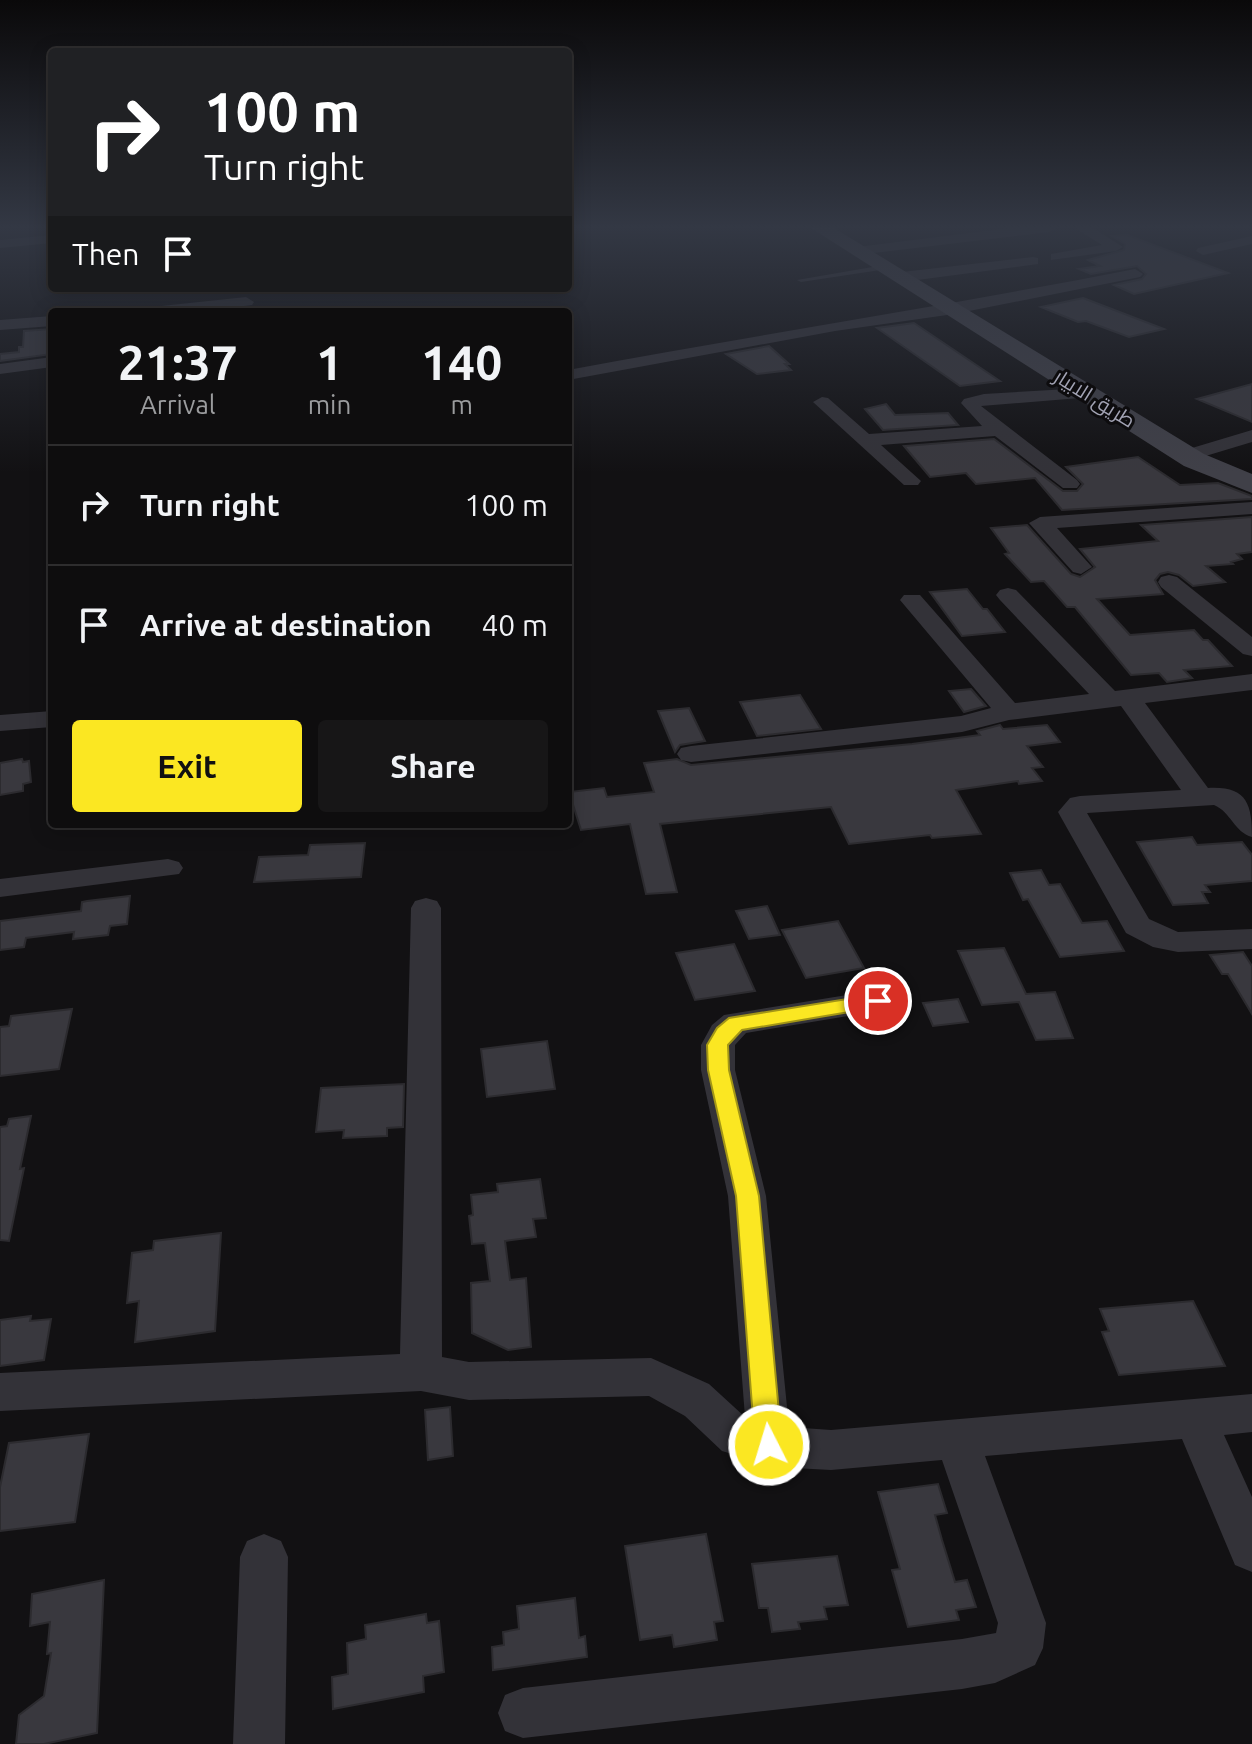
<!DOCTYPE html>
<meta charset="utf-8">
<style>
body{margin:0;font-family:Ubuntu,Cairo,sans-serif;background:#171617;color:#f1f3f6;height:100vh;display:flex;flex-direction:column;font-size:30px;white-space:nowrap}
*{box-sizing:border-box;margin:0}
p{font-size:26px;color:#9b9c9e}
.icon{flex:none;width:44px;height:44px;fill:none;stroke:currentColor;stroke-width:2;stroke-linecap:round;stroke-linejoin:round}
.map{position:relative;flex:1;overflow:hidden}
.details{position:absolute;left:48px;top:308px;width:524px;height:520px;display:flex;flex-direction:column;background:#0e0d0e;border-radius:8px;box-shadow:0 4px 20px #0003,0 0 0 2px #2e2d2e}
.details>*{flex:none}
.banner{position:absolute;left:48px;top:48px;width:524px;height:244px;border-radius:8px;box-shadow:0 4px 20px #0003,0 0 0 2px #2e2d2e;background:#202124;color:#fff;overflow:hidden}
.pin{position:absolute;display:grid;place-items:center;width:68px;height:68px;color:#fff;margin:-34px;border:4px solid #fff;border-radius:50%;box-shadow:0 2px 8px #0007}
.me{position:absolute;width:88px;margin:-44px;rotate:355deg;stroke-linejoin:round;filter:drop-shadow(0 0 6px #0008)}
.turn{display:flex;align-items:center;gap:28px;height:168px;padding:0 24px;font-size:36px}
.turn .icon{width:104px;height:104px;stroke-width:2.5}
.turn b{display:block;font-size:56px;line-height:68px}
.then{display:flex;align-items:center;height:76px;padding:0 24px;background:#0003;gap:16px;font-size:30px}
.eta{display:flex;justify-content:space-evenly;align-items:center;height:136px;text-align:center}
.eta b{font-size:48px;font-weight:700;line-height:56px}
.primary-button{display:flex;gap:16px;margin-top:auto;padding:16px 24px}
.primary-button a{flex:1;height:92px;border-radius:8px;background:#fbe722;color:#111;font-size:32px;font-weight:700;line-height:92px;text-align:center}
.primary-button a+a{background:#171617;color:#f1f3f6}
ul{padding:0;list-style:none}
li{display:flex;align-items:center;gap:24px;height:120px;padding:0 24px;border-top:2px solid #2e2d2e}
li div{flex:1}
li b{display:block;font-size:30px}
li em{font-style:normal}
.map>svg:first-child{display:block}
</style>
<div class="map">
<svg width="1252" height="1744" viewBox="0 0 1252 1744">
<rect width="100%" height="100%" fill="#121113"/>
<path fill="#39383e" stroke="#2c2b2f" stroke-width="2" d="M 1127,235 L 1228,273 L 1134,294 L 1114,285 L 1142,279 L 1146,274 L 1137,266 L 1091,274 L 1079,269 L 1100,266 L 1088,260 L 1124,250 L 1125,244 L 1112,236 Z
M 1083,298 L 1164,329 L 1129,337 L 1086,321 L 1078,322 L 1041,307 Z
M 914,323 L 1000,381 L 960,386 L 877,328 Z
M 52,329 L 52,354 L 0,361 L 0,354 L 19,352 L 19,347 L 23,347 L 24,331 Z
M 769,346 L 789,364 L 785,364 L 791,370 L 757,374 L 726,354 Z
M 1252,384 L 1252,422 L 1197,399 Z
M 886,404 L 895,415 L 948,413 L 958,425 L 883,430 L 865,409 Z
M 994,439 L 1063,491 L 1077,491 L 1083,484 L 1066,467 L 1138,457 L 1180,485 L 1218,483 L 1252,496 L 1252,499 L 1062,510 L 1035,478 L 976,484 L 966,473 L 930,477 L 904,446 Z
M 1252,517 L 1252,552 L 1237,554 L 1242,559 L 1231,562 L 1233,564 L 1206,566 L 1225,582 L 1193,586 L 1179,575 L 1168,572 L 1160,574 L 1155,580 L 1163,594 L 1097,599 L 1130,635 L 1194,630 L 1203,640 L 1208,640 L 1232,666 L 1184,670 L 1192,678 L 1167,682 L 1159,673 L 1131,675 L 1075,607 L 1067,607 L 1044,581 L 1031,582 L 1005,554 L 1009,553 L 991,528 L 1027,525 L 1071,574 L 1080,577 L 1095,567 L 1080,549 L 1158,541 L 1141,525 Z
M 967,589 L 983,609 L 987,609 L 1005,632 L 962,636 L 930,592 Z
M 971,689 L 986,706 L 964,712 L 949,691 Z
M 800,695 L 821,729 L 757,736 L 740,702 Z
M 689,708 L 705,741 L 680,745 L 675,752 L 658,711 Z
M 1000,725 L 1003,729 L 1047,725 L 1060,742 L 1027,746 L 1043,767 L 1032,768 L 1042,781 L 1019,784 L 1018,781 L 956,790 L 981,834 L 932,838 L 930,835 L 849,844 L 831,807 L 660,824 L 677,892 L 646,894 L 630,824 L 581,830 L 569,792 L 604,788 L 607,797 L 654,792 L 644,763 L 677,759 L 691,765 L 912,744 L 980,735 L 977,731 Z
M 22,759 L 23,762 L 29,761 L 31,782 L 23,784 L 23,791 L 0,795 L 0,763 Z
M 1192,837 L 1197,845 L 1242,842 L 1252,855 L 1252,881 L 1205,885 L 1210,892 L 1202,892 L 1208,903 L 1173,905 L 1137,842 Z
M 365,843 L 361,877 L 254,882 L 259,857 L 308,855 L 310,845 Z
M 1041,870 L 1049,885 L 1060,884 L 1082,923 L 1107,921 L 1124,951 L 1060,957 L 1028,899 L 1023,900 L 1010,873 Z
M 130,896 L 127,924 L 110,926 L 108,935 L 73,939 L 74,932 L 26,938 L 24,947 L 0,950 L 0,921 L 81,911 L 82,902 L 87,901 Z
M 767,906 L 780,935 L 749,939 L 736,911 Z
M 838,921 L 864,968 L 806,978 L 782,930 Z
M 734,944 L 755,991 L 695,1000 L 676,953 Z
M 1004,948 L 1026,994 L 1055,992 L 1073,1038 L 1036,1040 L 1019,1002 L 982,1005 L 958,951 Z
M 1243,952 L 1252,966 L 1252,1014 L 1228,974 L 1222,974 L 1210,955 Z
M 958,999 L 968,1022 L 933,1026 L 923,1003 Z
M 72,1009 L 59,1069 L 0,1076 L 0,1027 L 9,1026 L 11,1016 Z
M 547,1041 L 555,1089 L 487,1097 L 481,1049 Z
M 404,1084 L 403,1127 L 387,1128 L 387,1136 L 343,1138 L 344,1130 L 316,1132 L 321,1088 Z
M 31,1116 L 20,1169 L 24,1168 L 9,1241 L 0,1240 L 0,1127 L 7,1126 L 9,1119 Z
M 540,1179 L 546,1218 L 533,1219 L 536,1237 L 505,1241 L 510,1280 L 526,1278 L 531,1347 L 508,1350 L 472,1333 L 471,1283 L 490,1281 L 485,1243 L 472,1244 L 469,1216 L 473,1215 L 471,1195 L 498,1192 L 497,1184 Z
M 221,1233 L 215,1331 L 135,1342 L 139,1301 L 127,1303 L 132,1253 L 153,1250 L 154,1241 Z
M 1193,1301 L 1225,1366 L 1119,1375 L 1102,1332 L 1109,1331 L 1100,1309 Z
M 31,1316 L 30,1321 L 51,1319 L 44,1360 L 0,1366 L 0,1320 Z
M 450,1407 L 453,1456 L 428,1460 L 425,1410 Z
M 89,1434 L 75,1522 L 0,1531 L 0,1487 L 9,1443 Z
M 938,1484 L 947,1513 L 935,1515 L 942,1540 L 955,1582 L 967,1580 L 976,1607 L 956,1610 L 959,1620 L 908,1627 L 892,1570 L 900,1569 L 878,1492 Z
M 706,1534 L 723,1621 L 714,1622 L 717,1640 L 674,1647 L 672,1635 L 640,1640 L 625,1546 Z
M 837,1556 L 848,1605 L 824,1607 L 827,1619 L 798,1622 L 800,1629 L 772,1632 L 768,1608 L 759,1608 L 752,1564 Z
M 104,1580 L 97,1733 L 44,1744 L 16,1744 L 19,1715 L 44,1696 L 51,1653 L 47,1654 L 50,1622 L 30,1626 L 32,1594 Z
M 575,1598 L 579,1638 L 585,1636 L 587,1657 L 493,1670 L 492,1647 L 504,1645 L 503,1632 L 519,1629 L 517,1606 Z
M 426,1614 L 427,1623 L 439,1621 L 444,1672 L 423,1676 L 424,1692 L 333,1709 L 332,1677 L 348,1674 L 347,1643 L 366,1639 L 365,1625 Z"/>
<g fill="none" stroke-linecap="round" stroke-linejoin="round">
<path fill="#333238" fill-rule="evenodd" d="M 884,265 L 887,269 L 801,282 L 797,280 Z"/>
<path fill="#333238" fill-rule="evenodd" d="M 1010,228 L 1056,228 L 1049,232 L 857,255 L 850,251 L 857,247 Z
M 1075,228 L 1093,228 L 1123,247 L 1116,251 L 1051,260 L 1051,254 L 1102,245 Z
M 52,235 L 52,243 L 0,248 L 0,240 Z
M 1252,236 L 1252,244 L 1203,255 L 1196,251 L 1198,248 Z
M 1033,257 L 1038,258 L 1038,264 L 902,282 L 894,277 L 902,272 Z
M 1135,269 L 1143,274 L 1140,277 L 954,314 L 835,331 L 568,380 L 568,370 C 757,335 946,306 1135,269 Z
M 246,297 L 254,302 L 252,305 L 197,312 L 144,312 L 152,307 Z
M 52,316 L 52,326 L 0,330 L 0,320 Z
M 52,357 L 52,367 L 0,374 L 0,364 Z
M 1086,388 L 1092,389 L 1095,393 L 1092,397 L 981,406 L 1077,480 L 1080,484 L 1077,488 L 1063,488 L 995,436 L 881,445 L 921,481 L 918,485 L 904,485 L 813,402 L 822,397 L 828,398 L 869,434 L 982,426 L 961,403 L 964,399 L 984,394 Z
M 1252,430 L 1252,442 L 1189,461 L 1179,455 L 1182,451 Z
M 1252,502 L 1252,514 L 1057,528 L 1092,567 L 1081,574 L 1073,572 L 1029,523 L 1040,517 Z
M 1169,575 L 1177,577 L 1252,637 L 1252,656 L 1243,654 L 1161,587 L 1158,582 L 1161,577 Z
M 1008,588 L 1016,590 L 1115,691 L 1252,674 L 1252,690 L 1145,703 L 1208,788 C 1247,786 1252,804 1252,837 C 1234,832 1231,812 1214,805 L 1087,813 L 1149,919 L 1178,932 L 1252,929 L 1252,949 L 1178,952 L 1153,947 L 1126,933 L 1058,812 L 1070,798 L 1080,796 L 1181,790 L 1121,706 L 1009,720 L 962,732 L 691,762 L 681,760 L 677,754 L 681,748 L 691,746 L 961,716 L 991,708 L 900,600 L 904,595 L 920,595 L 1015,703 L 1089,694 L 1000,600 L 996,595 L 1000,590 Z
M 52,711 L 52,727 L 0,731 L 0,715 Z
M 168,859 L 179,862 L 183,868 L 179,874 L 0,897 L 0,879 Z
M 426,898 L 437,901 L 441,908 L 442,1357 L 469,1362 L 651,1358 L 709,1384 L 745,1417 L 728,1196 L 701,1070 L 701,1045 L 712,1025 L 724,1015 L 878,990 L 890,993 L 895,1001 L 890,1009 L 746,1033 L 735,1045 L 735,1070 L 766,1196 L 789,1427 L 831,1430 L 1252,1394 L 1252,1432 L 1224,1435 L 1252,1497 L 1252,1572 L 1235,1565 L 1182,1439 L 985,1456 L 1046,1623 L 1043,1648 L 1035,1665 L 995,1683 L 962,1689 L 523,1738 L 505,1731 L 498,1713 L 505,1695 L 523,1688 L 962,1639 L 996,1633 L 998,1623 L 942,1460 L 831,1470 L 776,1467 L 722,1451 L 685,1416 L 649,1396 L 469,1400 L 421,1391 L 0,1411 L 0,1373 L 400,1354 L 411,908 L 415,901 Z
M 264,1534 L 281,1541 L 288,1557 L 285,1744 L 233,1744 L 240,1557 L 247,1541 Z"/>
<path fill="#404048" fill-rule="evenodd" d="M 811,228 L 834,228 L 1204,454 L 1252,474 L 1252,493 L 1184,466 Z"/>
</g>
<linearGradient id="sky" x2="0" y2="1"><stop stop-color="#0a090a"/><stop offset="0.48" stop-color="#333844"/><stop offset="1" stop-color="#333844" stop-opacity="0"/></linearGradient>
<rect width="1252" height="473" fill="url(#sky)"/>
<path fill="#fbe722" stroke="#a39616" stroke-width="2" d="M 878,994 L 888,1001 L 885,1006 L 742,1030 L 728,1045 L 729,1070 L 759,1196 L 782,1445 L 778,1454 L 769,1458 L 759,1454 L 755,1445 L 736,1196 L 708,1070 L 707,1045 L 717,1028 L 729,1018 Z"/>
<g text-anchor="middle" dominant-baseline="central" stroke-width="6" stroke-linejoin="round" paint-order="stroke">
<g font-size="20" fill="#a2a3b4" stroke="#0d0c0e">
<text transform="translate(1095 398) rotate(32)">طريق الابيار</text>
</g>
</g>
</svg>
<div class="pin" style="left:878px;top:1001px;background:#d93025"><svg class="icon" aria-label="arrive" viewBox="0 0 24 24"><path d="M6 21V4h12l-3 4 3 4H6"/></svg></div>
<svg class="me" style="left:769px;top:1445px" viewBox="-20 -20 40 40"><circle r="17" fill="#fbe722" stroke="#fff" stroke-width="3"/><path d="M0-11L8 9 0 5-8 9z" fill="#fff"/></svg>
<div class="banner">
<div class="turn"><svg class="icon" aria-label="right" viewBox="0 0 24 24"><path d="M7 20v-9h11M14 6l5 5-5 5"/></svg><div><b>100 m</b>Turn right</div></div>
<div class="then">Then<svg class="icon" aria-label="arrive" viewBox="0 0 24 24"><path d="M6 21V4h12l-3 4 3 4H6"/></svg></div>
</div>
<section class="details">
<div class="eta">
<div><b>21:37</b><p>Arrival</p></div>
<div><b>1</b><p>min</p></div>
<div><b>140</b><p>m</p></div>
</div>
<ul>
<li><svg class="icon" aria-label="right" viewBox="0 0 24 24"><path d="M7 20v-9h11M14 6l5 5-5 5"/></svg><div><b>Turn right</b></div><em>100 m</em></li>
<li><svg class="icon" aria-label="arrive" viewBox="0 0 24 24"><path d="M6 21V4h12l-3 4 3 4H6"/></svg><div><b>Arrive at destination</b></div><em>40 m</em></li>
</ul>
<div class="primary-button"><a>Exit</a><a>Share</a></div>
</section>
</div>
